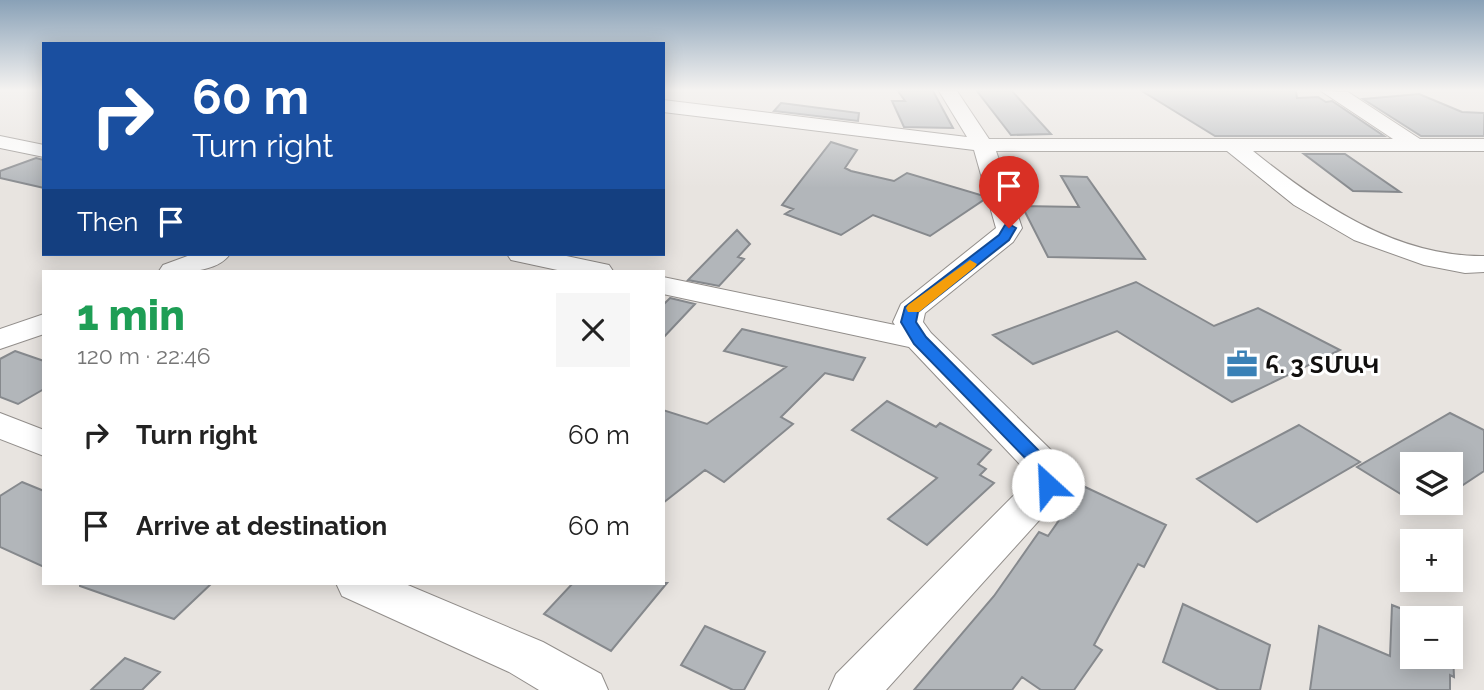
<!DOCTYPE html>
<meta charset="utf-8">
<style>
body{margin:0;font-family:Raleway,"Noto Sans Armenian",sans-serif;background:#f6f6f6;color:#222;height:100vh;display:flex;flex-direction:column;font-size:26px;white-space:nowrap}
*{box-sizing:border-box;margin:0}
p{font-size:23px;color:#767676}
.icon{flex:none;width:38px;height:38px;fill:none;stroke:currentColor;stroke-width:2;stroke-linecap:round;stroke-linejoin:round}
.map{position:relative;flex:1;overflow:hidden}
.drawer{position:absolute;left:42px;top:270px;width:623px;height:315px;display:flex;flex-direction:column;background:#fff;border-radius:0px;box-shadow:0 4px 18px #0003}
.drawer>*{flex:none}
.banner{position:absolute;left:42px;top:42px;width:623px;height:214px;border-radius:0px;box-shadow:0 4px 18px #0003;background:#1a4fa0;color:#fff;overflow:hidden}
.tools{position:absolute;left:1400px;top:452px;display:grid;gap:14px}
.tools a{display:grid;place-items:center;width:63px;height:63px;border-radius:0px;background:#fff;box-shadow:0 4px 18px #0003;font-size:35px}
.pin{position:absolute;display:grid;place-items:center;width:60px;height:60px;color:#fff;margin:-72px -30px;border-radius:50% 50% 50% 0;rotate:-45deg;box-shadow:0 0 7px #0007}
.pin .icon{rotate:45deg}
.me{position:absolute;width:77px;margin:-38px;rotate:335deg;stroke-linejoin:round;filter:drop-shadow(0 0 5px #0008)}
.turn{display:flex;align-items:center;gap:24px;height:147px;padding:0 35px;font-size:32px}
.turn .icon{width:91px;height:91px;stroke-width:2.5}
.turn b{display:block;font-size:49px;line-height:60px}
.then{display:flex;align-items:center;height:66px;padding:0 35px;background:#0003;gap:14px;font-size:26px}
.round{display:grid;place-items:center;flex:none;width:74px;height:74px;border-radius:0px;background:#f6f6f6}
.head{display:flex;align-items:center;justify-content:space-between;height:119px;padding:0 35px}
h1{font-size:42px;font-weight:800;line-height:52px;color:#1e9e55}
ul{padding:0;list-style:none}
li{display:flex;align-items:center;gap:21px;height:91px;padding:0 35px}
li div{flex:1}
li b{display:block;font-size:26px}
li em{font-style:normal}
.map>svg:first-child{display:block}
</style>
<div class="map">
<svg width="1484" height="690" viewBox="0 0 1484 690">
<rect width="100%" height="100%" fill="#e8e4e0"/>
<path fill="#b2b6ba" stroke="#86898d" stroke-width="2" d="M 898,91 L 933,91 L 953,128 L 904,127 L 892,101 L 905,101 Z
M 977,91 L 1012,91 L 1051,134 L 1011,135 Z
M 1142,91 L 1296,91 L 1297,98 L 1318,97 L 1326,102 L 1332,101 L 1384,136 L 1215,136 Z
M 1419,94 L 1462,112 L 1484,113 L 1484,136 L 1421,136 L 1363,99 Z
M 781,103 L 859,113 L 858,121 L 774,111 Z
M 831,142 L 857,150 L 845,168 L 851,171 L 894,181 L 907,173 L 984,196 L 985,199 L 930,236 L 873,215 L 841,235 L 785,214 L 793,209 L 782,205 Z
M 1304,154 L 1345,154 L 1400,192 L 1353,191 Z
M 36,158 L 44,160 L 44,188 L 0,178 L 0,171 Z
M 1061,176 L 1087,177 L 1145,259 L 1048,257 L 1022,206 L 1079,207 Z
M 737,230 L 750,244 L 738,257 L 744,259 L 719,286 L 688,280 Z
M 1136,282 L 1214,326 L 1258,308 L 1340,350 L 1232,402 L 1117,331 L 1033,364 L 993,335 Z
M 670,298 L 695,304 L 663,338 L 663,305 Z
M 742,329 L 865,358 L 853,380 L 825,373 L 781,417 L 793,424 L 724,482 L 705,470 L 663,503 L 663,410 L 707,424 L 786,367 L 724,351 Z
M 15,351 L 44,361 L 44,389 L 18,404 L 0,397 L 0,359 Z
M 887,401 L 936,427 L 940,423 L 991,450 L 978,464 L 986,469 L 980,475 L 994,483 L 927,545 L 888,519 L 937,478 L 852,430 Z
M 1450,413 L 1484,430 L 1484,471 L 1451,493 L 1451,464 L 1412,464 L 1412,501 L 1357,467 Z
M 1299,425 L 1360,462 L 1257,522 L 1197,479 Z
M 22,482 L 44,491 L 44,567 L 0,547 L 0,496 Z
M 1083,486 L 1166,525 L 1144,567 L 1138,564 L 1094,645 L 1102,650 L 1074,690 L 1041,690 L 1022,677 L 1012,690 L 914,690 L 994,596 L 1039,532 L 1048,536 Z
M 80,583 L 212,583 L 174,619 L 80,586 Z
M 573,583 L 667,583 L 611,651 L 544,614 Z
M 1183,604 L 1270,645 L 1260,690 L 1219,690 L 1163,662 Z
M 1392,605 L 1425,618 L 1412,618 L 1412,656 L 1451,656 L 1452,628 L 1454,677 L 1450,675 L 1450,690 L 1310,690 L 1319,626 L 1390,656 Z
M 705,626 L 765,652 L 744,690 L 733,690 L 681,665 Z
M 125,658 L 160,672 L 142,690 L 91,690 Z"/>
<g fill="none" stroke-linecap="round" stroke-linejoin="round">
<defs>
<path id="minor" d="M 939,91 L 957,91 L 989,139 L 1393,139 L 1321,91 L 1348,92 L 1420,139 L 1484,139 L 1484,151 L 1253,151 C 1319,204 1396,257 1484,256 L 1484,272 L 1465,273 L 1424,265 L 1354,240 L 1294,205 L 1227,151 L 996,151 L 1022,228 L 1013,242 L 925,313 L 923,322 L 931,333 L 1052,451 C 1065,466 1073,476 1062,495 L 886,690 L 829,690 L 836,674 L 1029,480 L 1030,475 L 909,347 L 663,294 L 663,277 L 895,325 L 893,322 L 901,304 L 996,228 L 974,150 L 663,112 L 663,100 L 967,137 Z
M 0,136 L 44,145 L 44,157 L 0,148 Z
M 193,254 L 230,254 C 216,274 181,272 159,271 L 163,265 Z
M 507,254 L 557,254 L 609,265 L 613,271 L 562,271 L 511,260 Z
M 44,314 L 44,334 L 0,349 L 0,329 Z
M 0,413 L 44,430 L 44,456 L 0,439 Z
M 336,583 L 403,583 L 543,642 L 601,674 L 608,690 L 539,690 L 509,672 L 342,596 Z"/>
</defs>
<use href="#minor" stroke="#928e8b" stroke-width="2"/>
<use href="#minor" fill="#fff" fill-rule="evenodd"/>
</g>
<linearGradient id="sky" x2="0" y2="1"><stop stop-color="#89a1b7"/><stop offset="0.48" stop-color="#f5f3f1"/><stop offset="1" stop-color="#f5f3f1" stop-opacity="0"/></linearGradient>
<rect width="1484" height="188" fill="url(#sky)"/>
<path fill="#1a73e8" stroke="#114b97" stroke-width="2" d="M 1009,224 L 1016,228 L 1009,240 L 918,312 L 916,322 L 926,337 L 1056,468 C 1060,475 1059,483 1055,490 L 1041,490 L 1038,485 L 1039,474 L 1032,465 L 914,344 L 901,322 L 905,307 L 999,235 L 1005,225 Z"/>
<path fill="#f59e0b" d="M 970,260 L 977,264 L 975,267 L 919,312 L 908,312 L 906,308 L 908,305 Z"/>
<defs>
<symbol id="office-bare" viewBox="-9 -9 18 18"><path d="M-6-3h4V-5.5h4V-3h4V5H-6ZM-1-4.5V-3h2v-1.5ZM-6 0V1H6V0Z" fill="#3a81b6" stroke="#fff" stroke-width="2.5" paint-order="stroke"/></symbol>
</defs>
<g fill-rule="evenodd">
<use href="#office-bare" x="1220" y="342" width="44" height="44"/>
</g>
<g text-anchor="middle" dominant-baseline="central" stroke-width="6" stroke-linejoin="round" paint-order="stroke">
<g font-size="24" font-weight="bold" fill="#110f0e" stroke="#fff" text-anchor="start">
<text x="1265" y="364">հ. 3 ՏՄԱԿ</text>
</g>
</g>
</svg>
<div class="tools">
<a><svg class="icon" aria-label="layers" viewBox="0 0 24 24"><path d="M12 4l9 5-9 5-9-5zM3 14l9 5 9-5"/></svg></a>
<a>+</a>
<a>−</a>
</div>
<div class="pin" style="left:1009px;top:228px;background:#d93025"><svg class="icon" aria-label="arrive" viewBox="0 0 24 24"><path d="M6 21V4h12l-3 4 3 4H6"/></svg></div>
<svg class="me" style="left:1048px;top:485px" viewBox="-20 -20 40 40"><circle r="19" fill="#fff"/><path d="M0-13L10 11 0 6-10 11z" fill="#1a73e8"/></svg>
<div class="banner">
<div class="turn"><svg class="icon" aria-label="right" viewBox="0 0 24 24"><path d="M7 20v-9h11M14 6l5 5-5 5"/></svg><div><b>60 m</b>Turn right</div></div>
<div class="then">Then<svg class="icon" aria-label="arrive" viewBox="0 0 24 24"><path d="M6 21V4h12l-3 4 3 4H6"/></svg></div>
</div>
<section class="drawer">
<div class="head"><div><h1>1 min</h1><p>120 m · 22:46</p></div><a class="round"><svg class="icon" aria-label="close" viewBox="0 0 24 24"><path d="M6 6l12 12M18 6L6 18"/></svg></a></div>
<ul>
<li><svg class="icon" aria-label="right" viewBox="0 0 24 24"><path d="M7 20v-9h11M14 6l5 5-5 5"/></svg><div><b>Turn right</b></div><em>60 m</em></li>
<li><svg class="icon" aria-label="arrive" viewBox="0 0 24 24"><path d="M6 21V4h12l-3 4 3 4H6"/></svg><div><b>Arrive at destination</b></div><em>60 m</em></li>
</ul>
</section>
</div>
